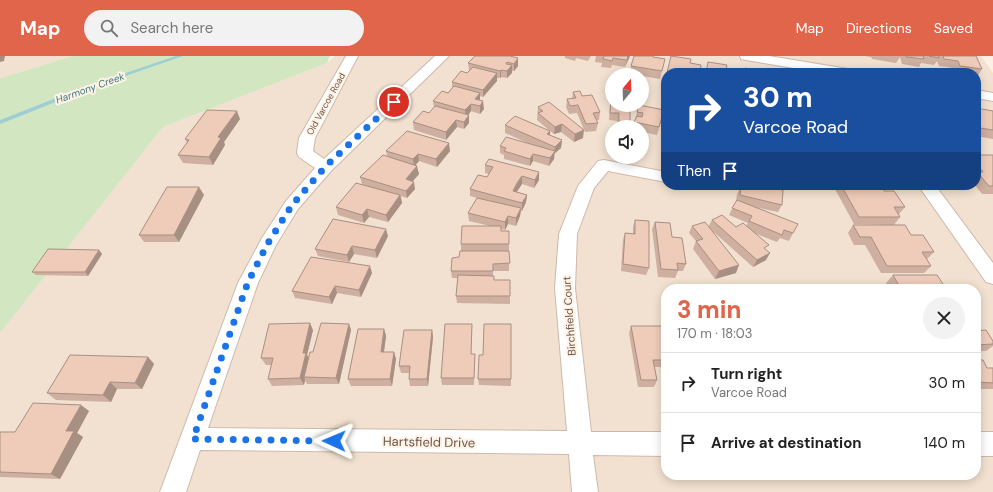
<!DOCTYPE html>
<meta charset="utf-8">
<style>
body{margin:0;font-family:"DM Sans",sans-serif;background:#f2f2f2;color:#222;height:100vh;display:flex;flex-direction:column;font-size:15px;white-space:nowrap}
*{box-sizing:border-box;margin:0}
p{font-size:13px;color:#767676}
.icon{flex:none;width:22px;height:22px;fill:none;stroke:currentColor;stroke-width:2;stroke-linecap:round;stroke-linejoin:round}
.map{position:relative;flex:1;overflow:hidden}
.panel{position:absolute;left:661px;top:228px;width:320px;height:196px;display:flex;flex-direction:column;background:#fff;border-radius:16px;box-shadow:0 2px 10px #0003}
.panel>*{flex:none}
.hud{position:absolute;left:661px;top:12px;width:320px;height:122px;border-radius:16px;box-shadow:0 2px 10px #0003;background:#1a4fa0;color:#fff;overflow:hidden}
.needle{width:26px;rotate:19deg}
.controls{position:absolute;left:605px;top:12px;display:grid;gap:8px}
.controls a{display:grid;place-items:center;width:44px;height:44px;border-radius:50%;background:#fff;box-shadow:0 2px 10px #0003;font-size:20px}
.pin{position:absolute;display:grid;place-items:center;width:34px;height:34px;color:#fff;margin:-17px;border:2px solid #fff;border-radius:50%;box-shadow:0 1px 4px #0007}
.me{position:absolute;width:44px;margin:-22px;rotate:271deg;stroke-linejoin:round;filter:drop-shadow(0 0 3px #0008)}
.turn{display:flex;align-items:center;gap:14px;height:84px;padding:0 16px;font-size:18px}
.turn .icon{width:52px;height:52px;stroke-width:2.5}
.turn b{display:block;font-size:28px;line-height:34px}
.then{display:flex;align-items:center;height:38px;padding:0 16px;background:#0003;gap:8px;font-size:15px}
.round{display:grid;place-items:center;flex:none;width:42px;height:42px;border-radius:21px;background:#f2f2f2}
.headline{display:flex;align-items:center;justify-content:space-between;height:68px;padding:0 16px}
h1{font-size:24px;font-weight:800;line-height:30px;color:#e0654b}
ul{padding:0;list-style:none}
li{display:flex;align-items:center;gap:12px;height:60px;padding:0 16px;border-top:1px solid #e0e0e0}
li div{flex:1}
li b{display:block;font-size:15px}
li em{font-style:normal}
header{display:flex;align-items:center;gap:24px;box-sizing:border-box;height:56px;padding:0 20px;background:#e0654b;color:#fff}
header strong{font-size:19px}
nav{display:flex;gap:22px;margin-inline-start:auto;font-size:14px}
.search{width:280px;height:36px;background:#f2f2f2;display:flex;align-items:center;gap:10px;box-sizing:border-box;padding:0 14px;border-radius:22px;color:#767676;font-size:15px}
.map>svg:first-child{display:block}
</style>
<header>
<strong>Map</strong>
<div class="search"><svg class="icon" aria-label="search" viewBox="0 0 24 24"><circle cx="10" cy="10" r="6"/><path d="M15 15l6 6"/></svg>Search here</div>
<nav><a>Map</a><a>Directions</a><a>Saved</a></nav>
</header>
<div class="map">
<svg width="993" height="436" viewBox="0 0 993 436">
<rect width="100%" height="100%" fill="#fbf0e1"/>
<path fill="#f2e1d0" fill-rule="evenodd" d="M 0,0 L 73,0 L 0,22 Z
M 335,0 L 981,0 L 993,17 L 993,436 L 0,436 L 0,277 L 12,261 L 163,71 L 327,7 ZM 666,17 L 976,17 L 976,129 L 666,129 ZM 612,19 L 642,19 L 642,49 L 612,49 ZM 612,71 L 642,71 L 642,101 L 612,101 ZM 666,233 L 976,233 L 976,419 L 666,419 Z"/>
<path fill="#d2e7c1" d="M 73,0 L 330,0 L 327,7 L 163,71 L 0,277 L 0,22 Z"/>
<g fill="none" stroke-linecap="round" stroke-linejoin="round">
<path fill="#9eced4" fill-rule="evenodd" d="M 176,0 L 183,0 L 91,32 L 0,68 L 0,64 L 87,30 Z"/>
<defs>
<path id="street" d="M 346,0 L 358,0 L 315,82 L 313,95 L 324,103 L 435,0 L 449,0 L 331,115 L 298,153 L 276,189 L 258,227 L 208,372 L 567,375 L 555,232 L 559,178 L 578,130 L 598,105 L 604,104 L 666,116 L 666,126 L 608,115 L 594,132 L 577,178 L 575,232 L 591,376 L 666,376 L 666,400 L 593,399 L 598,436 L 572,436 L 569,398 L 200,394 L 186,436 L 160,436 L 238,227 L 262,182 L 286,145 L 315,112 L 299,101 L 297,97 L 299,82 Z
M 740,0 L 769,0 L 848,13 L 853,14 L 855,17 L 824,17 L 746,4 L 741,3 Z
M 976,34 L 993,37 L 993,45 L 976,42 Z
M 918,129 L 935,129 L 993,207 L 993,228 L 986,226 Z
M 976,376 L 993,376 L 993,400 L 976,400 Z"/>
</defs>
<use href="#street" stroke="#cdb9ab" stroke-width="2"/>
<use href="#street" fill="#fff" fill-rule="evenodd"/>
</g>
<path fill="#ceafa0" d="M 565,0 L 591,0 L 588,5 L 576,2 L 575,5 L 565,2 Z
M 596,0 L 630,0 L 625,11 L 612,9 L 611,12 L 601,11 L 602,7 L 595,6 Z
M 864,0 L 976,0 L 982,13 L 977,21 L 976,17 L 955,17 L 953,12 L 939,10 L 937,5 L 934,9 L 921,7 L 919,11 L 902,8 L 900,1 L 896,7 L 872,3 L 871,1 Z
M 653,1 L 665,3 L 660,23 L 642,20 L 642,19 L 637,19 L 630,18 L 631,10 Z
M 518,2 L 518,10 L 514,15 L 512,15 L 512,17 L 507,22 L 501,21 L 500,22 L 497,22 L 497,25 L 483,41 L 480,40 L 480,44 L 484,53 L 480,58 L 471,55 L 468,59 L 469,67 L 464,73 L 457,71 L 446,84 L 414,74 L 413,66 L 429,57 L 434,52 L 433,45 L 448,37 L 452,32 L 452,26 L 467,17 L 469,15 L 468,7 Z
M 573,36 L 582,40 L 600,56 L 599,64 L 596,64 L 598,67 L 596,75 L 585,76 L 577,57 L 569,58 L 566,51 L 567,43 L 572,43 Z
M 611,41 L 630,68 L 629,71 L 617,71 L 617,65 L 609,64 L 610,49 Z
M 538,51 L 583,82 L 574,86 L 561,76 L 554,78 L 550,75 L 550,80 L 562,84 L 561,92 L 554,98 L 554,103 L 549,110 L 533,105 L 530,110 L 504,103 L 504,99 L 500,97 L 500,90 L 532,89 L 505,77 L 505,69 L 550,75 L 537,64 Z
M 976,52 L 993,55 L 993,83 L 976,80 Z
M 664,54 L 657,79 L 642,76 L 642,71 L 633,71 L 637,56 Z
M 240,63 L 224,86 L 225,89 L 213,109 L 183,107 L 178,99 L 187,87 L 185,83 Z
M 386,95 L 450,95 L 437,111 L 419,105 L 415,109 L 419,118 L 412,125 L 415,133 L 407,142 L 401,140 L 402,147 L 388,166 L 369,161 L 364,167 L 338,159 L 336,151 L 362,128 L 360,121 L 387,100 Z
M 976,99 L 993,99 L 993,138 L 982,138 L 975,129 L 976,129 Z
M 485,109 L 539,116 L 539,124 L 534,132 L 522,128 L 516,136 L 527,139 L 526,146 L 522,155 L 521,155 L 520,160 L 516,170 L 508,168 L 505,174 L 501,173 L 501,175 L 509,175 L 509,215 L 493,215 L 493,220 L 494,220 L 494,224 L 510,240 L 510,248 L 457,247 L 456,240 L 458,222 L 452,222 L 451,215 L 459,201 L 461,195 L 461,188 L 490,170 L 469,165 L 468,157 L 477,142 L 470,140 L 470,133 L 487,121 L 489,118 L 485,117 Z
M 742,129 L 782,149 L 778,156 L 754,151 L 793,177 L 789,185 L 780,182 L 777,186 L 754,177 L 766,194 L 766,204 L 753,211 L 708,171 L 712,164 L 736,171 L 746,170 L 748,167 L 729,159 L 736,145 L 737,138 Z
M 837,129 L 880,129 L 884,135 L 905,151 L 899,158 L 900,161 L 894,169 L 854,168 L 835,133 Z
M 204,139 L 179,186 L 144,186 L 139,179 Z
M 635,164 L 649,212 L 646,219 L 621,215 L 623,184 L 625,177 L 633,178 L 633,171 Z
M 655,166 L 672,181 L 686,208 L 683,215 L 678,215 L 675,222 L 658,221 L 652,173 Z
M 853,169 L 911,179 L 934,196 L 927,203 L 931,210 L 924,217 L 881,217 L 865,189 L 854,189 L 848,177 Z
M 692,170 L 736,217 L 715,223 L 693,193 L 696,185 L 689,177 Z
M 388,180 L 377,202 L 354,198 L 349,206 L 318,200 L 315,193 Z
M 99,194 L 102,198 L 88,220 L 36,219 L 32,216 Z
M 372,217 L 361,241 L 337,237 L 332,248 L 295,242 L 292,235 Z
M 893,219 L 945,231 L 958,233 L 890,233 L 886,227 Z
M 349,268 L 351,274 L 339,328 L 307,328 L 305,324 L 304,329 L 272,330 L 268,323 L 272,309 L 266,309 L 261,302 L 313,274 L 307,299 L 309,302 L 313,296 Z
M 472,268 L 472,275 L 471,298 L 475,298 L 474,329 L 442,329 L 441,322 Z
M 631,270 L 666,270 L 666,311 L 654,311 L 657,324 L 654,331 L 638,331 L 629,277 Z
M 384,273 L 386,280 L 384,296 L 394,296 L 396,303 L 392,330 L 351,330 L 348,323 Z
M 432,274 L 433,281 L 428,330 L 410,330 L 409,323 L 409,317 L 401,317 L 399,310 Z
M 976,275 L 993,285 L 993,290 L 986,295 L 977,295 L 979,298 L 976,300 Z
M 483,299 L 511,323 L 511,330 L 479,329 L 478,323 Z
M 148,301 L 154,308 L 142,333 L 117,333 L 111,346 L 56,344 L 47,337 Z
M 976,304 L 987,312 L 993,312 L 993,333 L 976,333 Z
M 89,355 L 77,377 L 83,381 L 60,423 L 0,421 L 0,376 L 15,376 Z"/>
<path fill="#a78f82" d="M 0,0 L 5,0 L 4,5 L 0,6 Z
M 628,0 L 630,0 L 625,11 L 627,4 Z
M 518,2 L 518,10 L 514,15 L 514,8 Z
M 512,9 L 512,17 L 507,22 L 507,15 Z
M 501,14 L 501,21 L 500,22 L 500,15 Z
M 497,17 L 497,25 L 483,41 L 483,34 Z
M 480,37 L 480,44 L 475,43 Z
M 483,45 L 484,53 L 480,58 L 480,50 Z
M 471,48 L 471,55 L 466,62 L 465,54 Z
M 237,55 L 240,63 L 224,86 L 225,89 L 213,109 L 209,101 L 218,81 Z
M 469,59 L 469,67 L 464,73 L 464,66 Z
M 456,64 L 457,71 L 446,84 L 446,76 Z
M 562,68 L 561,76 L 554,78 L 555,71 Z
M 584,74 L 583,82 L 574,86 L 575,78 Z
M 550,75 L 550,82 L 547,78 Z
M 562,84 L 561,92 L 554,98 L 555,91 Z
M 449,87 L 450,95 L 437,111 L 436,103 Z
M 555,95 L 554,103 L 549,110 L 550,102 Z
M 418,98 L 419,105 L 414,111 L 413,103 Z
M 533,98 L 533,105 L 530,110 L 530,103 Z
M 417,110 L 419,118 L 408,131 L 406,123 Z
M 539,116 L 539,124 L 534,132 L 535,124 Z
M 522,120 L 522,128 L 513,142 L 513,135 Z
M 414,126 L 415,133 L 407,142 L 406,135 Z
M 199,131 L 204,139 L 179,186 L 174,179 Z
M 400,139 L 402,147 L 388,166 L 386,159 Z
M 527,139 L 526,146 L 522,155 L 522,147 Z
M 521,152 L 520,160 L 516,170 L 516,162 Z
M 367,153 L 369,161 L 364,167 L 362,159 Z
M 508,160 L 508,168 L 505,174 L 505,166 Z
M 386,173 L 388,180 L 377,202 L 375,194 Z
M 352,190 L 354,198 L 349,206 L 347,199 Z
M 99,194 L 102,198 L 88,220 L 85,216 Z
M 770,197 L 766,204 L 753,211 L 757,204 Z
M 739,209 L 736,217 L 715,223 L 719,215 Z
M 370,210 L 372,217 L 361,241 L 359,234 Z
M 335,230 L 337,237 L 332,248 L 329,241 Z
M 310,267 L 313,274 L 307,299 L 310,304 L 304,321 L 305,324 L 304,329 L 300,322 L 303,297 Z
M 349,268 L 351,274 L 339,328 L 336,322 Z
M 384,273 L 386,280 L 383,303 L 381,296 Z
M 432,274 L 433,281 L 428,330 L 427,323 Z
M 394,296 L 396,303 L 392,330 L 390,323 Z
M 148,301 L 154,308 L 142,333 L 135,327 Z
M 110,326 L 117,333 L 111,346 L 103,339 Z
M 81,349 L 89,355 L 77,377 L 83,381 L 60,423 L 51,418 L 66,375 Z"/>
<path fill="#efccba" stroke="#a78f82" d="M 475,0 L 510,0 L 518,2 L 514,8 L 507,6 L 506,8 L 512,9 L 507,15 L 501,14 L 500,15 L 468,7 Z
M 604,0 L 628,0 L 627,4 L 613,2 L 612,5 L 603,3 Z
M 634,0 L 653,0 L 653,1 L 665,3 L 662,15 L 631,10 Z
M 671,0 L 691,3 L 690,7 L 701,9 L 700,17 L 667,17 Z
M 906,0 L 923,0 L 924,3 L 906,1 Z
M 929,0 L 939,0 L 939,2 Z
M 943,0 L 976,0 L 982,13 L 960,10 L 958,5 L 944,3 Z
M 708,6 L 727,9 L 726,14 L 739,16 L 739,17 L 706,17 Z
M 473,11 L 497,17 L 483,34 L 452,26 L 461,15 L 467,17 Z
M 745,12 L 765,16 L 765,17 L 744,17 Z
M 454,30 L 480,37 L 475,43 L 483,45 L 480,50 L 471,48 L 465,54 L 433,45 L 442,35 L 448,37 Z
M 580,35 L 582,40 L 592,39 L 600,56 L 593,57 L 598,67 L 586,68 L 578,49 L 570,50 L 567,43 L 576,42 L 573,36 Z
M 611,41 L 612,42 L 612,49 L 630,49 L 630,68 L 619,67 L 619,57 L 610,57 Z
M 549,46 L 584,74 L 575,78 L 562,68 L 555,71 L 538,57 L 543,55 L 538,51 Z
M 639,49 L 664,54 L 659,71 L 634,66 L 637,60 L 642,61 L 643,57 L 637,56 Z
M 435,50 L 469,59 L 464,66 L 456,64 L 446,76 L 413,66 L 423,55 L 429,57 Z
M 976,52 L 993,55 L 993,74 L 980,72 L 976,59 Z
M 207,54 L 237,55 L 218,81 L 221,82 L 209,101 L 178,99 L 189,84 L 185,83 Z
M 515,60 L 550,75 L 547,78 L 562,84 L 555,91 L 505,69 Z
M 407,75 L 449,87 L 436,103 L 418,98 L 413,103 L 386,95 Z
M 506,81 L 555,95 L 550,102 L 533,98 L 530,103 L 504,95 L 506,92 L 500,90 Z
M 383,99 L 417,110 L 406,123 L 414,126 L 406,135 L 360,121 Z
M 976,99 L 993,99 L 993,130 L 989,130 L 977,116 L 983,116 L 976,107 Z
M 489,103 L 539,116 L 535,124 L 522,120 L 517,127 L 513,135 L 527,139 L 522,147 L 470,133 L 478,119 L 487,121 L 493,111 L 485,109 Z
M 356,127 L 400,139 L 386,159 L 367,153 L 362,159 L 336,151 Z
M 743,129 L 760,129 L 783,134 L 782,149 L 740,139 L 741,131 L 743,131 Z
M 841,129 L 880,129 L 884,135 L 894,135 L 905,151 L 894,151 L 900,161 L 859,161 Z
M 167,131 L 199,131 L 174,179 L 139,179 Z
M 477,142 L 521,152 L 516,162 L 508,160 L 505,166 L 468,157 Z
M 737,144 L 798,168 L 793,177 L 784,174 L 782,179 L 749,165 L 752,160 L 732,152 Z
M 722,159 L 736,171 L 743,167 L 769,189 L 764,192 L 770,197 L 757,204 L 712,164 Z
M 333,163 L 386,173 L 375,194 L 352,190 L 347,199 L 315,193 Z
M 635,164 L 649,165 L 649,212 L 623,208 L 625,177 L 635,178 Z
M 655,166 L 670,167 L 672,181 L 682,182 L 686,208 L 677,207 L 678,214 L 661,213 Z
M 705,166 L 739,209 L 719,215 L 696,185 L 703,183 L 692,170 Z
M 853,169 L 905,169 L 911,179 L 923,179 L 934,196 L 922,196 L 931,210 L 887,210 L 871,181 L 860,181 Z
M 462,170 L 501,170 L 501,175 L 509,175 L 509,188 L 461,188 Z
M 48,193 L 99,194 L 85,216 L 32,216 Z
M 460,195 L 509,195 L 510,207 L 493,208 L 493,215 L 451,215 L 452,202 L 459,201 Z
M 311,201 L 370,210 L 359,234 L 335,230 L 329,241 L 292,235 Z
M 458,219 L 494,220 L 494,224 L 510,224 L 510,240 L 456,240 Z
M 893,219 L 937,219 L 945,231 L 957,231 L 958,233 L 901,233 Z
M 310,267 L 303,297 L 306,297 L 300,322 L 268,323 L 273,302 L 261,302 L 269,268 Z
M 321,267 L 349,268 L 336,322 L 304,321 L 310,296 L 313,296 Z
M 445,268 L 472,268 L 471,298 L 475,298 L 474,322 L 441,322 Z
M 484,268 L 511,268 L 511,323 L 478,323 L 479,299 L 483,299 Z
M 631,270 L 666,270 L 666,304 L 653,304 L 657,324 L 641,324 Z
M 358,273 L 384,273 L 381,296 L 394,296 L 390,323 L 348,323 Z
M 404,274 L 432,274 L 427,323 L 409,323 L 410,310 L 399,310 Z
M 986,274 L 993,285 L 993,288 L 976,289 L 976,275 Z
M 976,294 L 979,298 L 976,298 Z
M 70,299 L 148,301 L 135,327 L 110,326 L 103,339 L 47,337 Z
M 976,304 L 983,304 L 987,312 L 993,312 L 993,327 L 976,326 Z
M 33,347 L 81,349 L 66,375 L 74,375 L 51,418 L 0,416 L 0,376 L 15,376 Z"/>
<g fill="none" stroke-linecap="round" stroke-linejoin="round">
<path stroke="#1a73e8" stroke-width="7" stroke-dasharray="0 12.6" d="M 334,385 L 193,383 L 248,226 L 268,187 L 292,149 L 325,111 L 394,46"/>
</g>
<g text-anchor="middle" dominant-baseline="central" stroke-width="4" stroke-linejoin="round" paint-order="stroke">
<g font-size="9" fill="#715549" stroke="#fef4e7">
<text transform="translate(326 48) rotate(-61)">Old Varcoe Road</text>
</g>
<g font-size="10" font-style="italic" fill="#41767d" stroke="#fef4e7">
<text transform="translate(90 32) rotate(-20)">Harmony Creek</text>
</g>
<g font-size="11" fill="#715549" stroke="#fef4e7">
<text transform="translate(569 260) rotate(-94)">Birchfield Court</text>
</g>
<g font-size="13" fill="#715549" stroke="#fef4e7">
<text transform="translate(429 386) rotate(1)">Hartsfield Drive</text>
</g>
</g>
</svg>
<div class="controls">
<a><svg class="needle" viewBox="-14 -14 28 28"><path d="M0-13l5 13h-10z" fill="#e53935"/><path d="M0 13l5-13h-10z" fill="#767676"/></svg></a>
<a><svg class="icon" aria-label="sound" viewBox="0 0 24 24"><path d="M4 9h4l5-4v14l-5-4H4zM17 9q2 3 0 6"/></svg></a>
</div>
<div class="pin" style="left:394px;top:46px;background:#d93025"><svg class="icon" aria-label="arrive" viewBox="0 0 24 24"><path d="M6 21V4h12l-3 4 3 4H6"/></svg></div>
<svg class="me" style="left:334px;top:385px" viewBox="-20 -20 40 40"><path d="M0-17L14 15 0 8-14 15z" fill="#1a73e8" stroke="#fff" stroke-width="4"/></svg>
<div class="hud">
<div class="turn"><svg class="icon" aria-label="right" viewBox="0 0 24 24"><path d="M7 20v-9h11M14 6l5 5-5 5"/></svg><div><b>30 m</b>Varcoe Road</div></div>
<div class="then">Then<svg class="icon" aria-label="arrive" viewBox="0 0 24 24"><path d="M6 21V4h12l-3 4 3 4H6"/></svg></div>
</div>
<section class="panel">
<div class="headline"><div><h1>3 min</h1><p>170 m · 18:03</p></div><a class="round"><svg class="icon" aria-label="close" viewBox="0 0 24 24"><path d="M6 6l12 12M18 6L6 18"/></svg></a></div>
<ul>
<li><svg class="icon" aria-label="right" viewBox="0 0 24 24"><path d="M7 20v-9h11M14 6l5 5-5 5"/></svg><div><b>Turn right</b><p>Varcoe Road</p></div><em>30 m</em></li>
<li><svg class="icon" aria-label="arrive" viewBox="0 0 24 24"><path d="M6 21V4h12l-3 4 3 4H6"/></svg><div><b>Arrive at destination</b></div><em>140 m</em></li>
</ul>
</section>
</div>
